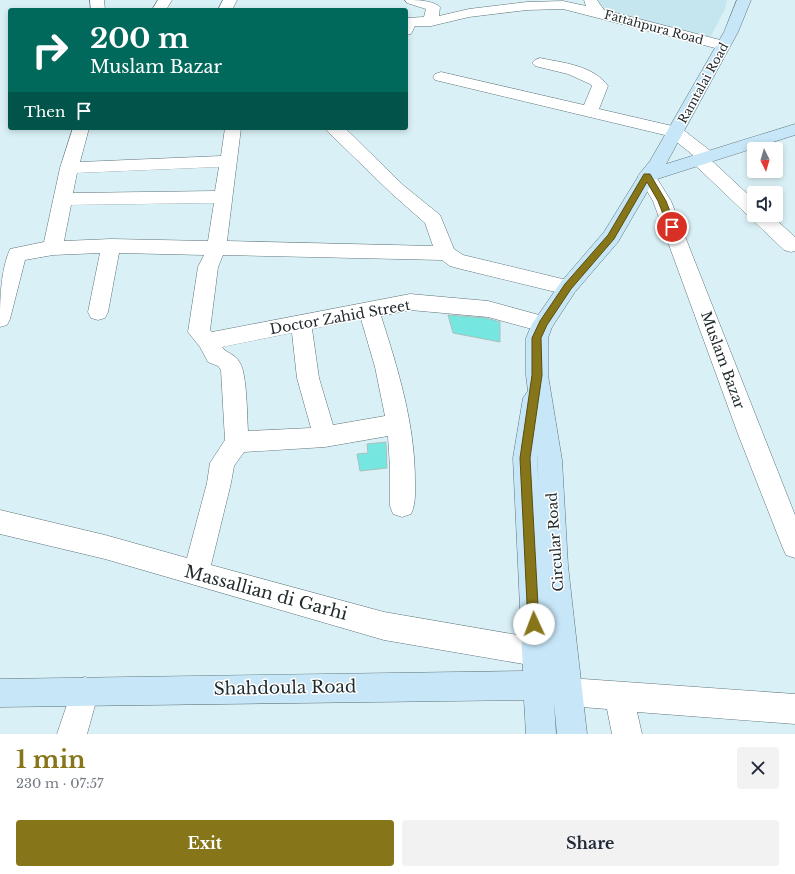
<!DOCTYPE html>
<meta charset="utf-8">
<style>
body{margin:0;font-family:"Libre Baskerville",serif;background:#f2f2f3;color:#1f2937;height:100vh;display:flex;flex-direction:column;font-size:15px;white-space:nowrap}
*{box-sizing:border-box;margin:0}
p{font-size:13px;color:#747a83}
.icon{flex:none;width:22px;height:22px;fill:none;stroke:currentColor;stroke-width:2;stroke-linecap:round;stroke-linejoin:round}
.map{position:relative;height:734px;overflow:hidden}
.drawer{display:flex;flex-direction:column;background:#fff;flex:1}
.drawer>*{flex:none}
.banner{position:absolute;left:8px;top:8px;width:400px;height:122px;border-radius:4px;box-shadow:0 2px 6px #0003;background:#00695c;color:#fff;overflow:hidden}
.needle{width:26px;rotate:175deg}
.controls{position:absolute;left:747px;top:142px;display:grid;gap:8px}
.controls a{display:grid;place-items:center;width:36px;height:36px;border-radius:4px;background:#fff;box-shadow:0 2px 6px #0003;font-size:20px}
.pin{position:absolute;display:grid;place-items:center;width:34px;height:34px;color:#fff;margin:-17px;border:2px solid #fff;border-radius:50%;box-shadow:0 1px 4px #0007}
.me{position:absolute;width:44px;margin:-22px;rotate:358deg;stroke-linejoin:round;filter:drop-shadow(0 0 3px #0008)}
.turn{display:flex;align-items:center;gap:14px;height:84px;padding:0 16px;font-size:18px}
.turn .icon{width:52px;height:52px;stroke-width:2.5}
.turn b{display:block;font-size:28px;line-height:34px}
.then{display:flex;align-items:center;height:38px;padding:0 16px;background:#0003;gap:8px;font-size:15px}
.round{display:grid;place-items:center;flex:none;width:42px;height:42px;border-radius:4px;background:#f2f2f3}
.summary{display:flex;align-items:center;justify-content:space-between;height:68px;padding:0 16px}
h1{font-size:24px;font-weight:800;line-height:30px;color:#877619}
.cta{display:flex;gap:8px;margin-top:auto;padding:8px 16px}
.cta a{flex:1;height:46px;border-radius:4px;background:#877619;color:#fff;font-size:16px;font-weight:800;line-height:46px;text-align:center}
.cta a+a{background:#f2f2f3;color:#1f2937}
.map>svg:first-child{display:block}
</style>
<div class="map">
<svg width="795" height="734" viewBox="0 0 795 734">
<rect width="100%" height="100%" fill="#d9f1f6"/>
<path fill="#c5e6ee" d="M 595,0 L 727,0 L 725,9 L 710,38 L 602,9 Z"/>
<path fill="#76e7e0" stroke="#a8c0bd" d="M 448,315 L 486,318 L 500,322 L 500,342 L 453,333 Z
M 386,442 L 387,468 L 360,471 L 357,454 L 368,453 L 367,444 Z"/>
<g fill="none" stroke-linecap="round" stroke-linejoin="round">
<defs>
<path id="street" d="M 90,0 L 104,0 L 105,10 L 91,10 Z
M 158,0 L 172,0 L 166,10 L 152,10 Z
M 223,0 L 237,0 L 232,10 L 218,10 Z
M 405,0 C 415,0 433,0 440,7 L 439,16 L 469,9 L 527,2 L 563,1 L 586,6 L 584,0 L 597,0 L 604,10 L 728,42 L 731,45 L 728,48 L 723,50 L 563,9 L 527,10 L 469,17 L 431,26 L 415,26 L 411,34 L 406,35 L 406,18 L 424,17 L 426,9 L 407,3 Z
M 540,58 C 563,63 593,65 608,86 L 599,109 L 681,128 L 713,153 L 716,157 L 712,161 L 754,200 L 754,215 L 771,215 L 795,237 L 795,251 L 791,252 L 784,250 L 693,163 L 690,159 L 693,155 L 669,136 L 435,80 L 433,77 L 435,74 L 441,72 L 584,105 L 592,86 L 590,84 L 568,74 L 535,66 L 532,63 L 535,60 Z
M 73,128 L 89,128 L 80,162 L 221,156 L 225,128 L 241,128 L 227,241 L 433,246 L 425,223 L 391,193 L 324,128 L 345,128 L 403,185 L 440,215 L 454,249 L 463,255 L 575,282 L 578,287 L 575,292 L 568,295 L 457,268 L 450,266 L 442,260 L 223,255 L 218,267 L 210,330 L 212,332 L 410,294 L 488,301 L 550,318 L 554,324 L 550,330 L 543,332 L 488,317 L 410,310 L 381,316 C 398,369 415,424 415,481 C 415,493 416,503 411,514 L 402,517 L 393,514 L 390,506 L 390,468 L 388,436 L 325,447 L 244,452 L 234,466 L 231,483 L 211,565 L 384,612 L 535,638 L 545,642 L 549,652 L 545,662 L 535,666 L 384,640 L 105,559 L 0,534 L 0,510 L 105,535 L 187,558 L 207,483 L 210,463 L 225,440 L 221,370 L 218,366 L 208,362 L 200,347 L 188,332 L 198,267 L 204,255 L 119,253 L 108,312 L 105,318 L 98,320 L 91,318 L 88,312 L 100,253 L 53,255 L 25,260 L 10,319 L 7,325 L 0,327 C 0,301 0,272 10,249 L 44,242 L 60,168 ZM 219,167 L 215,191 L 73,193 L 77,173 ZM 214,203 L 208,241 L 111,239 L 64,241 L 71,205 ZM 361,319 L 375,367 L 385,416 L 333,425 L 319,378 L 312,329 ZM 292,333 L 297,378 L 311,428 L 248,431 C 247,416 247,374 240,363 C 235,353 225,353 222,347 Z
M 647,170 L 653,172 L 671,201 L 795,515 L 795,558 L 786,555 L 782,546 L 738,434 L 653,201 L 638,176 L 641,172 Z
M 85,677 L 95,681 L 99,691 L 87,734 L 57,734 L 75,681 Z
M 569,678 L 795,694 L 795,724 L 637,712 L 642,734 L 612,734 L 607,709 L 569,706 L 559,702 L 555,692 L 559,682 Z"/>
<path id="secondary" d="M 737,0 L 751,0 L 738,32 L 666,164 L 795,124 L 795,135 L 654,180 L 618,242 L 575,292 L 552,327 L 548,338 L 548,375 L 562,460 L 568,566 L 587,734 L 557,734 L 554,703 L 556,734 L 526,734 L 524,700 L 0,707 L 0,679 L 523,671 L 513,458 L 523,398 L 528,391 L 526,375 L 526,338 L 532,324 L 561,282 L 604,232 L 641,172 L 650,161 L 724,32 ZM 537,455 L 539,488 L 537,458 Z"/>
</defs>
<use href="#street" stroke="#5d7378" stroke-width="1"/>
<use href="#secondary" stroke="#5d7378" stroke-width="1"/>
<use href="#street" fill="#fff" fill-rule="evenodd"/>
<use href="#secondary" fill="#c7e6f8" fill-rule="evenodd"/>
</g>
<path fill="#877619" stroke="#584d10" d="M 644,174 L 650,174 L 666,201 L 676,227 L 675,229 L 672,230 L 668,227 L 658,201 L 647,182 L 614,239 L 571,289 L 547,325 L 541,338 L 542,375 L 530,458 L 539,624 L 538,628 L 534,630 L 530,628 L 528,624 L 520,458 L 532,375 L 532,338 L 540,321 L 565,284 L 608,235 Z"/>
<g text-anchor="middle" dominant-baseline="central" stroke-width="3" stroke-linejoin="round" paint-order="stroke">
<g font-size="12" fill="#222b2d" stroke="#fff">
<text transform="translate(654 27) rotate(15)">Fattahpura Road</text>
<text transform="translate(703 83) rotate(-61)">Ramtalai Road</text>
</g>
<g font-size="14" fill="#222b2d" stroke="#fff">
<text transform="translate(340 317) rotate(-10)">Doctor Zahid Street</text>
<text transform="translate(723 360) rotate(70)">Muslam Bazar</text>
<text transform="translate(555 542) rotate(-94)">Circular Road</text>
</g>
<g font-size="17" fill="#222b2d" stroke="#fff">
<text transform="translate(266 593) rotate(15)">Massallian di Garhi</text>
<text transform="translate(285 688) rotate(-1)">Shahdoula Road</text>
</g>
</g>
</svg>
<div class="controls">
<a><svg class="needle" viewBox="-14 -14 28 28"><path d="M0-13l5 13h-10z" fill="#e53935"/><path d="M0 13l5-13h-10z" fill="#747a83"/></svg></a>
<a><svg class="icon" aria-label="sound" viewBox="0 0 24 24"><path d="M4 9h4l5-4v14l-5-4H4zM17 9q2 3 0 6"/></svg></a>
</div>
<div class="pin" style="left:672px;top:227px;background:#d93025"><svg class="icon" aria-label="arrive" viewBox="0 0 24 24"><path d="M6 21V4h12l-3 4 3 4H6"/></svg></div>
<svg class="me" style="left:534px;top:624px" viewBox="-20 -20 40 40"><circle r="19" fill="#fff"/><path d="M0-13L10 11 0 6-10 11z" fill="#877619"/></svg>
<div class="banner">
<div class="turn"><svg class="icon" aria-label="right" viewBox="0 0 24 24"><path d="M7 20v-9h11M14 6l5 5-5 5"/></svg><div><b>200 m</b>Muslam Bazar</div></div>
<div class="then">Then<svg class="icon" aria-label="arrive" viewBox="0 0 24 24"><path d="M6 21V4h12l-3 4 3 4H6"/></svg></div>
</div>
</div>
<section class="drawer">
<div class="summary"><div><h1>1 min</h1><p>230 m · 07:57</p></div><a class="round"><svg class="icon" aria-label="close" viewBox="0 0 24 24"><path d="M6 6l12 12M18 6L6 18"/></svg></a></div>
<div class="cta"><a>Exit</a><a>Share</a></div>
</section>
